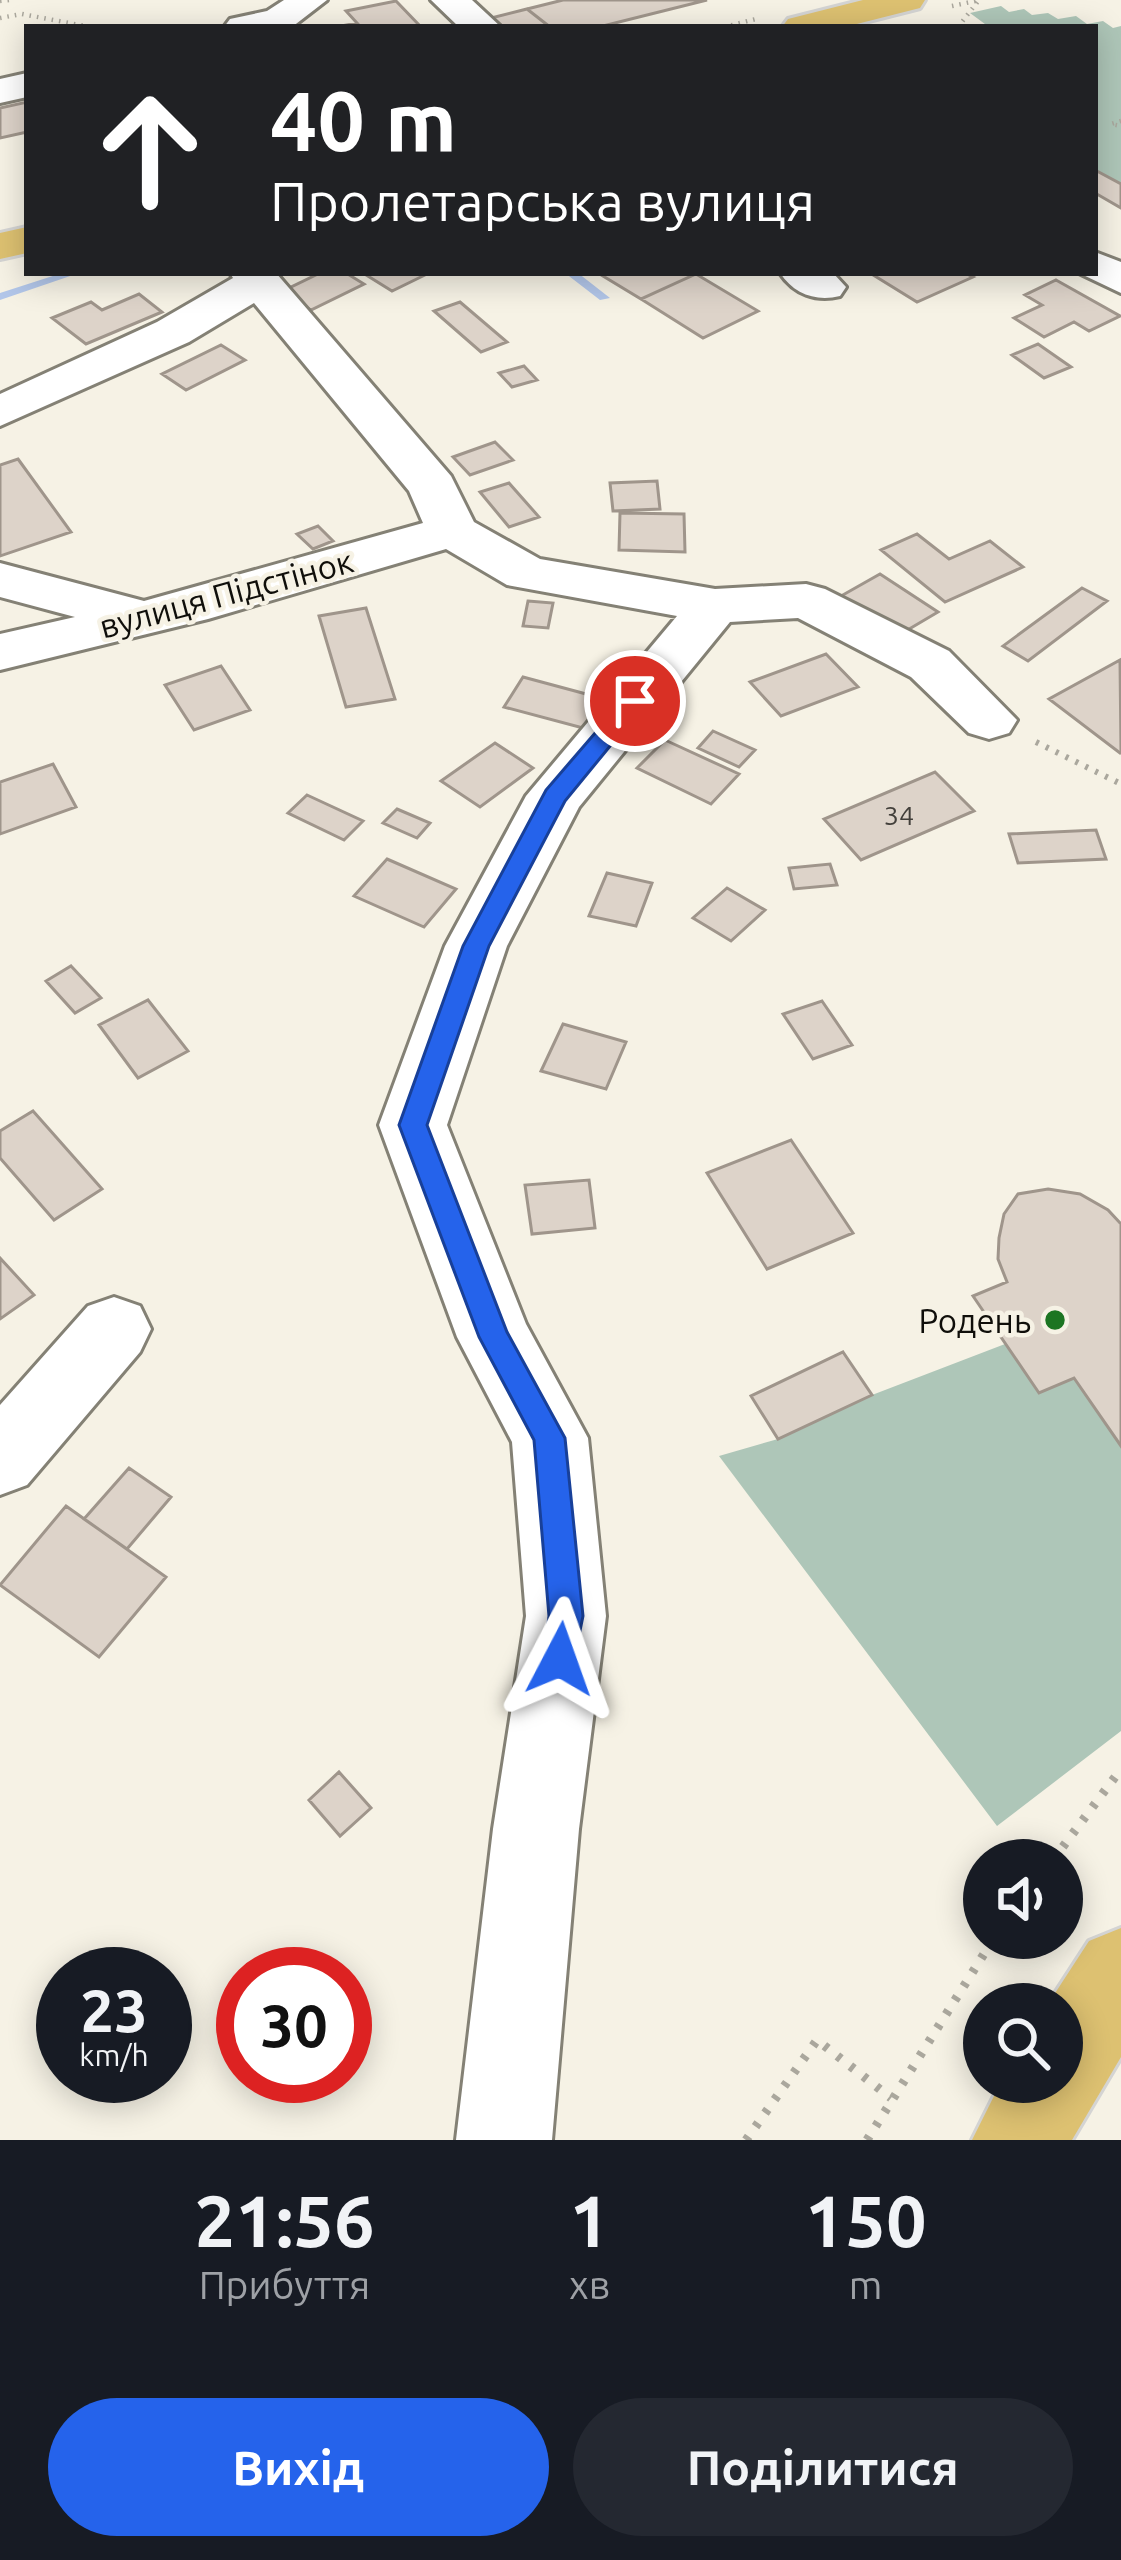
<!DOCTYPE html>
<html lang="uk">
<meta charset="utf-8">
<style>
body{margin:0;font-family:Ubuntu,sans-serif;background:#242831;color:#f1f3f6;height:100vh;display:flex;flex-direction:column;font-size:45px;white-space:nowrap}
*{box-sizing:border-box;margin:0}
p{font-size:39px;color:#9ea1a6}
.icon{flex:none;width:66px;height:66px;fill:none;stroke:currentColor;stroke-width:2;stroke-linecap:round;stroke-linejoin:round}
.map{position:relative;height:2140px;overflow:hidden}
.drawer{display:flex;flex-direction:column;background:#171b24;flex:1}
.drawer>*{flex:none}
.hud{position:absolute;left:24px;top:24px;width:1074px;height:252px;border-radius:0px;box-shadow:0 6px 30px #0003;background:#202124;color:#fff;overflow:hidden}
.controls{position:absolute;left:963px;top:1839px;display:grid;gap:24px}
.controls a{display:grid;place-items:center;width:120px;height:120px;border-radius:50%;background:#171b24;box-shadow:0 6px 30px #0003;font-size:60px}
.speed{position:absolute;left:36px;top:1947px;display:flex;gap:24px;font-size:60px;font-weight:700;text-align:center}
.speed>*{display:grid;place-content:center;width:156px;height:156px;border-radius:50%;background:#171b24;box-shadow:0 6px 30px #0003;line-height:1}
.speed small{font-size:30px;font-weight:400}
.speed .limit{border:18px solid #d22;background:#fff;color:#111}
.pin{position:absolute;display:grid;place-items:center;width:102px;height:102px;color:#fff;margin:-51px;border:6px solid #fff;border-radius:50%;box-shadow:0 3px 12px #0007}
.me{position:absolute;width:132px;margin:-66px;rotate:4deg;stroke-linejoin:round;filter:drop-shadow(0 0 9px #0008)}
.turn{display:flex;align-items:center;gap:42px;height:252px;padding:0 48px;font-size:54px}
.turn .icon{width:156px;height:156px;stroke-width:2.5}
.turn b{display:block;font-size:84px;line-height:102px}
.eta{display:flex;justify-content:space-evenly;align-items:center;height:204px;text-align:center}
.eta b{font-size:72px;font-weight:700;line-height:84px}
.primary-button{display:flex;gap:24px;margin-top:auto;padding:24px 48px}
.primary-button a{flex:1;height:138px;border-radius:72px;background:#2563eb;color:#fff;font-size:48px;font-weight:700;line-height:138px;text-align:center}
.primary-button a+a{background:#242831;color:#f1f3f6}
.map>svg:first-child{display:block}
</style>
<div class="map">
<svg width="1121" height="2140" viewBox="0 0 1121 2140">
<rect width="100%" height="100%" fill="#f6f2e5"/>
<path fill="#aec6b8" d="M 1001,6 L 1009,12 L 1024,9 L 1032,15 L 1048,13 L 1058,19 L 1076,16 L 1087,24 L 1103,21 L 1113,28 L 1121,26 L 1121,184 L 1095,170 L 1095,27 L 989,27 L 970,13 Z
M 1005,1344 L 1039,1392 L 1074,1378 L 1121,1446 L 1121,1731 L 997,1826 L 719,1456 L 778,1439 L 872,1395 Z"/>
<g fill="none" stroke-linecap="round" stroke-linejoin="round">
<path fill="#b2c6e9" fill-rule="evenodd" d="M 62,273 L 79,273 L 0,300 L 0,293 Z
M 565,273 L 578,273 L 610,298 L 600,300 Z"/>
</g>
<path fill="#ddd3c9" stroke="#9f958b" stroke-width="3" d="M 563,0 L 707,0 L 599,27 L 550,27 L 527,9 Z
M 396,1 L 421,27 L 336,27 L 357,23 L 346,11 Z
M 527,9 L 550,27 L 496,27 L 487,19 Z
M 27,102 L 27,132 L 0,138 L 0,108 Z
M 1095,170 L 1121,184 L 1121,208 L 1095,193 Z
M 320,273 L 346,273 L 364,284 L 311,310 L 281,292 Z
M 363,273 L 429,273 L 392,291 Z
M 598,273 L 698,273 L 641,299 Z
M 870,273 L 965,273 L 973,277 L 917,302 Z
M 696,274 L 758,311 L 703,338 L 641,299 Z
M 1056,280 L 1120,316 L 1089,331 L 1074,322 L 1044,337 L 1014,318 L 1042,305 L 1025,295 Z
M 139,294 L 162,312 L 86,344 L 52,318 L 91,302 L 102,310 Z
M 460,302 L 507,342 L 481,352 L 434,311 Z
M 1038,344 L 1071,367 L 1044,378 L 1012,355 Z
M 221,345 L 245,360 L 186,390 L 162,374 Z
M 524,366 L 537,380 L 512,387 L 499,373 Z
M 495,442 L 513,460 L 470,475 L 453,457 Z
M 18,459 L 71,532 L 0,556 L 0,465 Z
M 657,481 L 660,509 L 613,511 L 610,483 Z
M 509,483 L 539,517 L 509,527 L 480,492 Z
M 620,513 L 684,514 L 685,552 L 619,550 Z
M 318,526 L 333,541 L 313,549 L 297,534 Z
M 917,534 L 949,559 L 990,541 L 1023,567 L 945,602 L 881,550 Z
M 880,574 L 938,612 L 899,635 L 841,596 Z
M 1082,588 L 1107,601 L 1028,661 L 1003,646 Z
M 528,601 L 553,603 L 548,628 L 523,626 Z
M 366,608 L 395,699 L 346,707 L 319,616 Z
M 826,654 L 858,687 L 781,716 L 750,682 Z
M 1120,660 L 1121,752 L 1120,753 L 1049,699 Z
M 221,666 L 250,710 L 194,730 L 165,685 Z
M 523,677 L 601,698 L 583,728 L 504,707 Z
M 713,731 L 755,750 L 739,767 L 698,748 Z
M 665,740 L 739,774 L 711,804 L 637,768 Z
M 495,743 L 533,768 L 480,807 L 441,781 Z
M 53,764 L 76,807 L 0,834 L 0,782 Z
M 935,772 L 974,811 L 861,860 L 824,819 Z
M 307,795 L 363,821 L 344,840 L 288,813 Z
M 397,809 L 430,823 L 417,838 L 383,823 Z
M 1096,830 L 1106,859 L 1018,863 L 1009,834 Z
M 387,859 L 456,889 L 424,927 L 354,896 Z
M 830,864 L 837,885 L 794,889 L 789,868 Z
M 607,873 L 652,883 L 636,926 L 589,916 Z
M 727,888 L 765,910 L 731,941 L 693,918 Z
M 71,966 L 101,998 L 75,1013 L 46,981 Z
M 148,1000 L 188,1051 L 138,1078 L 99,1025 Z
M 822,1001 L 852,1045 L 813,1059 L 783,1014 Z
M 563,1024 L 626,1042 L 606,1089 L 541,1071 Z
M 33,1111 L 102,1189 L 54,1220 L 0,1158 L 0,1131 Z
M 791,1140 L 853,1233 L 767,1269 L 707,1173 Z
M 589,1180 L 595,1228 L 532,1234 L 525,1185 Z
M 1048,1189 L 1080,1194 L 1108,1210 L 1121,1224 L 1121,1446 L 1074,1378 L 1039,1393 L 973,1296 L 1007,1282 L 998,1259 L 999,1238 L 1004,1214 L 1018,1194 Z
M 0,1258 L 34,1295 L 0,1319 Z
M 843,1352 L 872,1395 L 778,1439 L 751,1396 Z
M 129,1468 L 171,1497 L 127,1549 L 84,1519 Z
M 66,1506 L 166,1577 L 99,1657 L 0,1585 Z
M 339,1772 L 371,1808 L 340,1836 L 309,1800 Z"/>
<g fill="none" stroke-linecap="round" stroke-linejoin="round">
<defs>
<path id="minor" d="M 284,0 L 327,0 L 292,27 L 224,27 L 230,19 L 267,11 Z
M 431,0 L 472,0 L 501,27 L 459,27 Z
M 27,73 L 27,97 L 0,103 L 0,79 Z
M 1095,252 L 1121,262 L 1121,293 L 1079,273 L 1095,273 Z
M 230,273 L 276,273 L 451,476 L 474,522 L 540,559 L 715,589 L 806,584 L 825,589 L 949,651 L 1017,720 L 1009,733 L 989,739 L 969,733 L 911,677 L 798,618 L 730,622 L 579,807 L 507,946 L 447,1125 L 526,1324 L 588,1438 L 606,1616 L 579,1829 L 552,2140 L 456,2140 L 493,1829 L 526,1616 L 512,1442 L 457,1337 L 379,1125 L 445,946 L 526,796 L 677,616 L 507,585 L 446,549 L 208,619 L 0,670 L 0,634 L 75,617 L 0,597 L 0,563 L 144,601 L 423,523 L 409,491 L 254,303 L 189,342 L 0,426 L 0,394 L 157,322 L 233,278 Z
M 780,273 L 833,273 L 846,287 L 840,296 C 816,302 794,294 780,273 Z
M 114,1297 L 140,1306 L 151,1329 L 140,1352 L 27,1485 L 0,1495 L 0,1405 L 88,1306 Z"/>
<path id="major" d="M 863,0 L 925,0 L 920,8 L 845,27 L 782,27 L 788,19 Z
M 27,227 L 27,253 L 0,259 L 0,233 Z
M 1121,1928 L 1121,2057 L 1072,2140 L 972,2140 L 1001,2082 L 1062,2082 L 1062,2004 L 1048,2004 L 1089,1941 Z"/>
</defs>
<use href="#minor" stroke="#848175" stroke-width="6"/>
<use href="#major" stroke="#d4d4d3" stroke-width="6"/>
<path stroke="#aaa79d" stroke-width="4.5" stroke-dasharray="1.5 6" stroke-linecap="butt" d="M 0,1 L 10,0
M 952,6 L 980,0
M 0,18 L 22,14 L 90,27
M 724,27 L 756,19
M 958,27 L 979,0
M 1121,121 L 1111,124 L 1121,126"/>
<path stroke="#aaa79d" stroke-width="6" stroke-dasharray="3 8" stroke-linecap="butt" d="M 1036,742 L 1121,784"/>
<path stroke="#aaa79d" stroke-width="9" stroke-dasharray="4.5 12" stroke-linecap="butt" d="M 1053,1860 L 1121,1769
M 746,2140 L 817,2040 L 891,2098
M 867,2140 L 994,1938"/>
<use href="#minor" fill="#fff" fill-rule="evenodd"/>
<use href="#major" fill="#ddc171" fill-rule="evenodd"/>
</g>
<path fill="#2563eb" stroke="#184099" stroke-width="3" d="M 635,693 L 647,701 L 565,801 L 489,946 L 427,1125 L 507,1332 L 565,1438 L 583,1616 L 572,1670 L 560,1675 L 548,1670 L 543,1659 L 549,1616 L 534,1440 L 479,1337 L 399,1125 L 463,946 L 546,790 L 627,696 Z"/>
<circle fill="#1c7522" stroke="#f6f2e5" stroke-width="4.5" cx="1055" cy="1320" r="12"/>
<g text-anchor="middle" dominant-baseline="central" stroke-width="9" stroke-linejoin="round" paint-order="stroke">
<g font-size="27" fill="#423f3a">
<text x="899" y="815">34</text>
</g>
<g font-size="33" fill="#0f0e0a" stroke="#f6f2e5">
<text transform="translate(226 593) rotate(-15)">вулиця Підстінок</text>
</g>
<g font-size="33" fill="#0f0e0a" stroke="#f6f2e5" text-anchor="end">
<text x="1031" y="1320">Родень</text>
</g>
</g>
</svg>
<div class="controls">
<a><svg class="icon" aria-label="sound" viewBox="0 0 24 24"><path d="M4 9h4l5-4v14l-5-4H4zM17 9q2 3 0 6"/></svg></a>
<a><svg class="icon" aria-label="search" viewBox="0 0 24 24"><circle cx="10" cy="10" r="6"/><path d="M15 15l6 6"/></svg></a>
</div>
<div class="speed"><div>23<small>km/h</small></div><div class="limit">30</div></div>
<div class="pin" style="left:635px;top:701px;background:#d93025"><svg class="icon" aria-label="arrive" viewBox="0 0 24 24"><path d="M6 21V4h12l-3 4 3 4H6"/></svg></div>
<svg class="me" style="left:560px;top:1659px" viewBox="-20 -20 40 40"><path d="M0-17L14 15 0 8-14 15z" fill="#2563eb" stroke="#fff" stroke-width="4"/></svg>
<div class="hud">
<div class="turn"><svg class="icon" aria-label="ahead" viewBox="0 0 24 24"><path d="M12 20V5M6 11l6-6 6 6"/></svg><div><b>40 m</b>Пролетарська вулиця</div></div>
</div>
</div>
<section class="drawer">
<div class="eta">
<div><b>21:56</b><p>Прибуття</p></div>
<div><b>1</b><p>хв</p></div>
<div><b>150</b><p>m</p></div>
</div>
<div class="primary-button"><a>Вихід</a><a>Поділитися</a></div>
</section>
